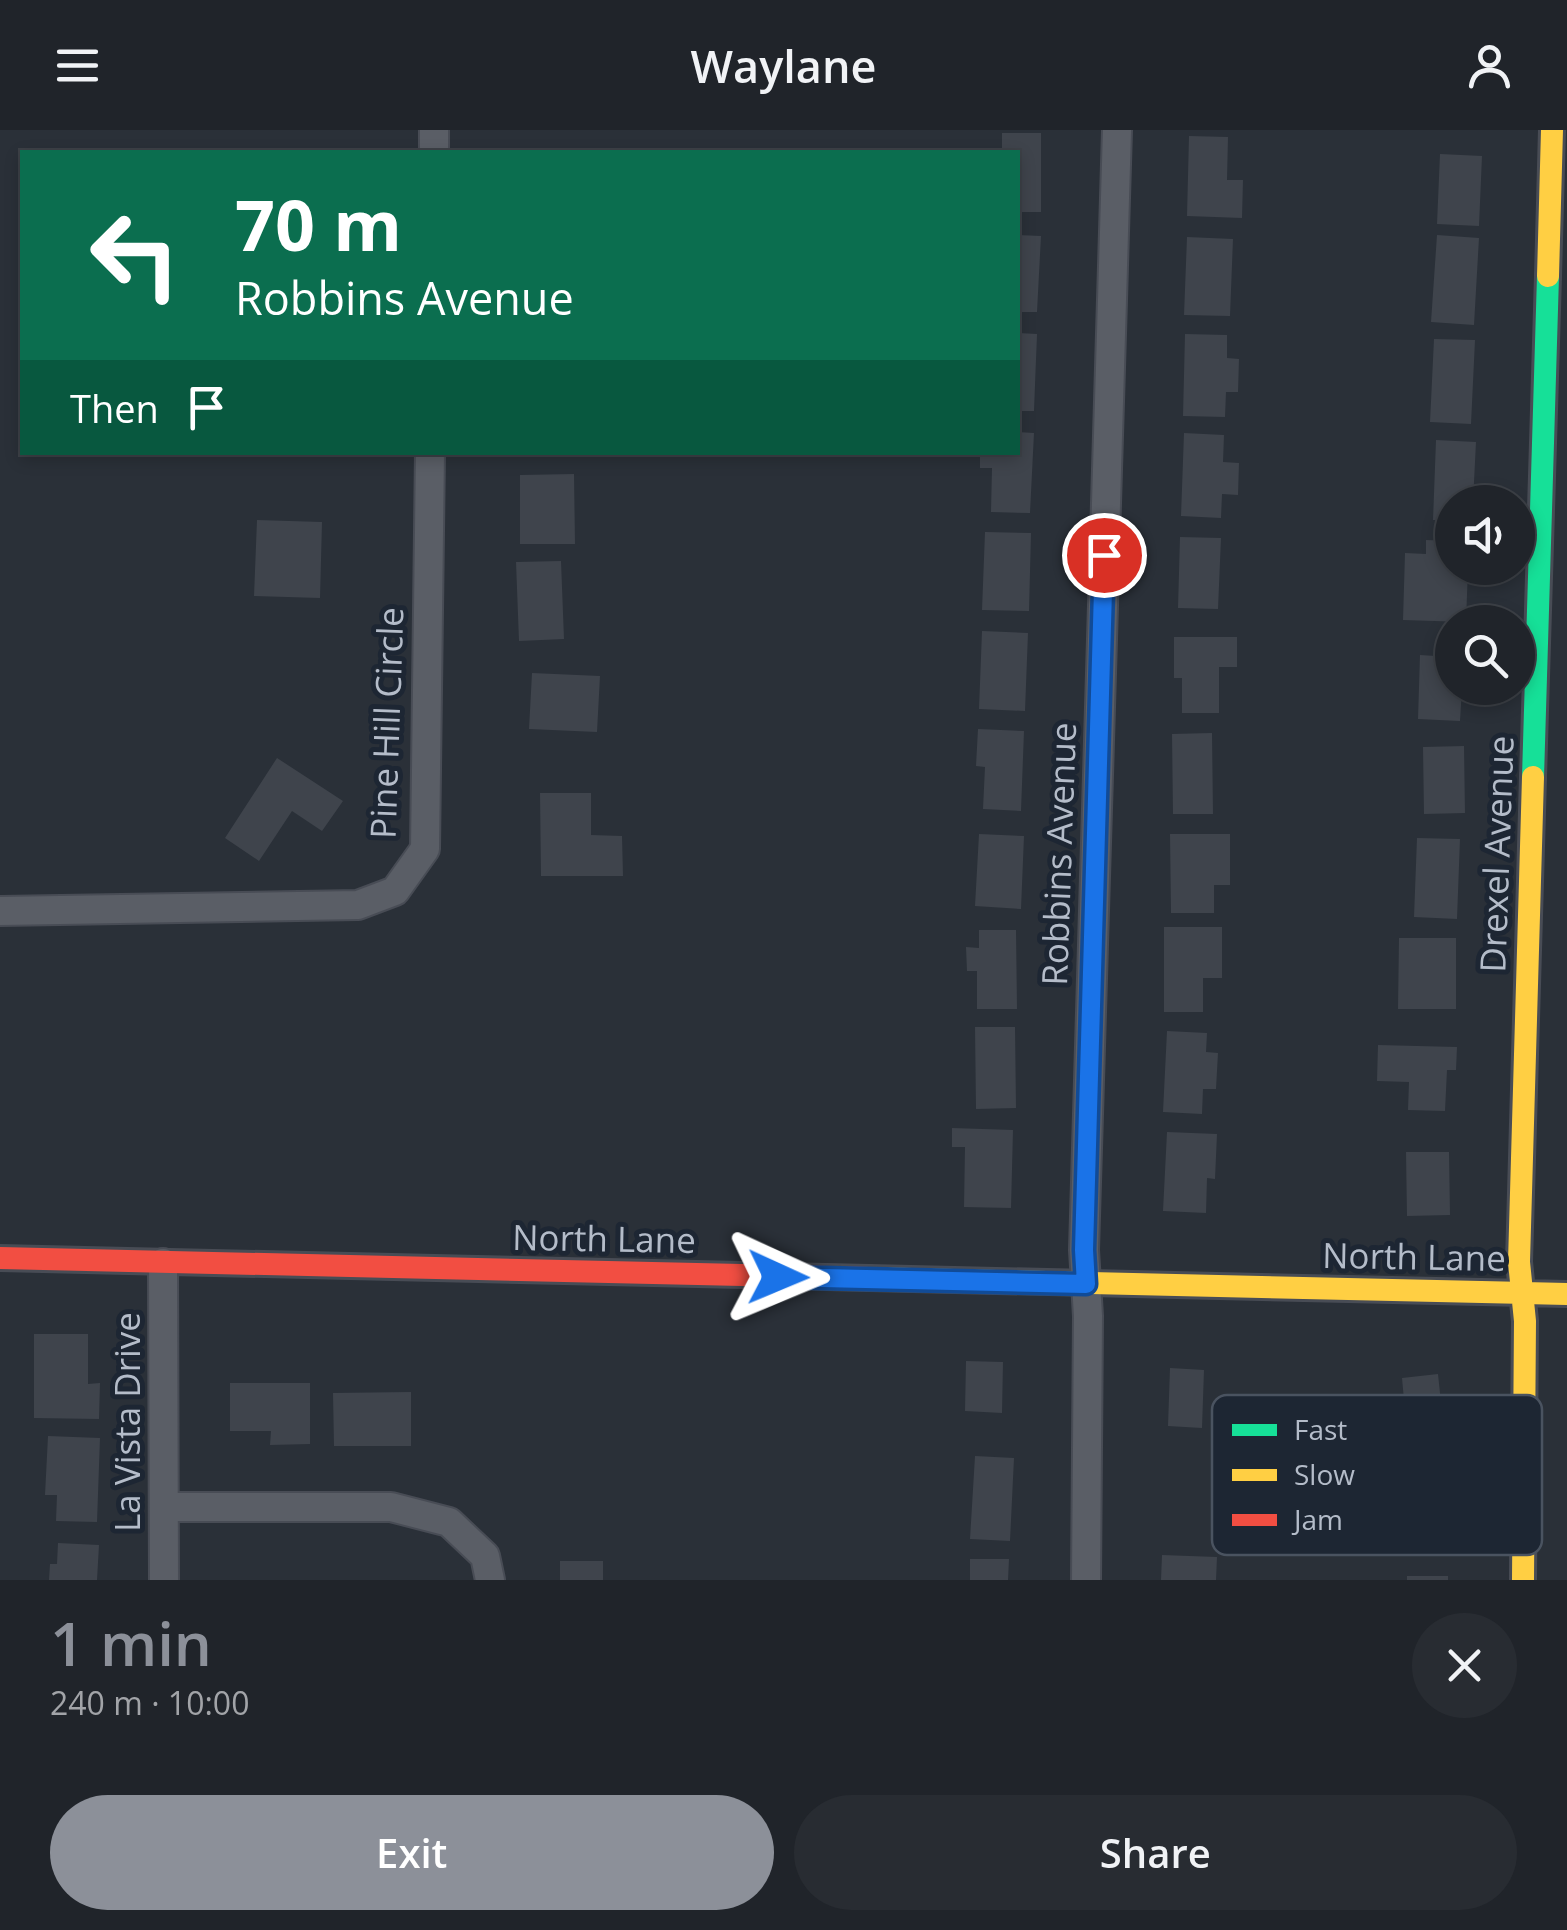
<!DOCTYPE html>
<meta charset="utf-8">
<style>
body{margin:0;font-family:"Open Sans",sans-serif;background:#282c32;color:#f1f3f6;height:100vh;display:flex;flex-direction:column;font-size:38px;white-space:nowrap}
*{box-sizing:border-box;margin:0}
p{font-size:32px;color:#a2a4a8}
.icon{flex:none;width:55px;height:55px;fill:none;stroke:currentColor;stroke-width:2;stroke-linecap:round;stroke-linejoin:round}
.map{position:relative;height:1450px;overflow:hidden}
.panel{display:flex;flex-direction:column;background:#20242a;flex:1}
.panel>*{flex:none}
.banner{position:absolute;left:20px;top:20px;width:1000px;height:305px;border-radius:0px;box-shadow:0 5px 15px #0003,0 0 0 2px #3d4147;background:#0b6e4f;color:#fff;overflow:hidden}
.buttons{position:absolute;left:1435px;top:355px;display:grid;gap:20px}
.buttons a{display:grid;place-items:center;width:100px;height:100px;border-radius:50%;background:#20242a;box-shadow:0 5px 15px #0003,0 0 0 2px #3d4147;font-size:50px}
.pin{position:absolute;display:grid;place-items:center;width:85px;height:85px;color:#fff;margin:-42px;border:5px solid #fff;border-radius:50%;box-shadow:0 2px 10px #0007}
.me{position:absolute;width:110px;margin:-55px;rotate:91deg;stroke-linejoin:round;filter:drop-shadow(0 0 8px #0008)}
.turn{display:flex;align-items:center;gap:35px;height:210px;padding:0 50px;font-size:45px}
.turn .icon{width:130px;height:130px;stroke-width:2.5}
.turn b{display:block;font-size:70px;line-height:85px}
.then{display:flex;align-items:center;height:95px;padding:0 50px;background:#0003;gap:20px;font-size:38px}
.round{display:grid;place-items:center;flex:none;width:105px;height:105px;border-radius:52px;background:#282c32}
.head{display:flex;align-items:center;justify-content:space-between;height:170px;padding:0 50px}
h1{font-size:60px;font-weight:600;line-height:75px;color:#8c9099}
.cta{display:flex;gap:20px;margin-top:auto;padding:20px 50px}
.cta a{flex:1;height:115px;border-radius:60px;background:#8c9099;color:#fff;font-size:40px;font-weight:600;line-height:115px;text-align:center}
.cta a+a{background:#282c32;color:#f1f3f6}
header{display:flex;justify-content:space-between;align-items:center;height:130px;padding:0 50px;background:#20242a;font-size:45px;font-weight:600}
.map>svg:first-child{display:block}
</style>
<header><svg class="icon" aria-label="menu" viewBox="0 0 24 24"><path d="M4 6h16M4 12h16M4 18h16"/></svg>Waylane<svg class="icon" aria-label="person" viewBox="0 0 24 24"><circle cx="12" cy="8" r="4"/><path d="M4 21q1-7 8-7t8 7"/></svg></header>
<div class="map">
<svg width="1567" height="1450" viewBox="0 0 1567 1450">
<rect width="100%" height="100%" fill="#2a3038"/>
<path fill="#3f444c" d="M 1002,3 L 1041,3 L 1041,82 L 1018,82 L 1018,22 L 1002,22 Z
M 1189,6 L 1228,7 L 1227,50 L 1243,50 L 1242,88 L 1187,86 Z
M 1440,24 L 1482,26 L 1479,96 L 1437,94 Z
M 1018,105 L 1041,106 L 1037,182 L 1018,182 Z
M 1437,105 L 1479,108 L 1474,195 L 1431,192 Z
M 1187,107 L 1233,109 L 1230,186 L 1184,185 Z
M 1018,203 L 1037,204 L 1034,281 L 1018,281 Z
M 1185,204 L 1227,205 L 1227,228 L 1239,229 L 1238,262 L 1226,262 L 1225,287 L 1183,286 Z
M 1434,209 L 1475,210 L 1471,294 L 1430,292 Z
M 1018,302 L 1034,303 L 1030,383 L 991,382 L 992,338 L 980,338 L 980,322 L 1018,322 Z
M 1184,303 L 1224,305 L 1223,332 L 1239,333 L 1238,365 L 1222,364 L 1221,388 L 1181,386 Z
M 1436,310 L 1476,312 L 1473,372 L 1452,372 L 1452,391 L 1433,390 Z
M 574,344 L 575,414 L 520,414 L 520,345 Z
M 257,390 L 322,392 L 320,468 L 254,466 Z
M 985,402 L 1031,403 L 1029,481 L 982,480 Z
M 1180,407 L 1221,408 L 1218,479 L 1178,478 Z
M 1426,410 L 1452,411 L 1452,438 L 1468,438 L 1466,492 L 1403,490 L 1405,423 L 1426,424 Z
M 561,431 L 564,509 L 519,511 L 516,432 Z
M 982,501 L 1028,503 L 1025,581 L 979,579 Z
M 1174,507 L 1237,507 L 1237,537 L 1219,537 L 1219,583 L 1182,583 L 1182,548 L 1174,548 Z
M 1420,525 L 1452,527 L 1452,558 L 1462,558 L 1460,591 L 1418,589 Z
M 532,543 L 600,546 L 597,602 L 529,599 Z
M 978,599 L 1024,601 L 1021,681 L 983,679 L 985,637 L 976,636 Z
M 1212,603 L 1213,684 L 1173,684 L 1172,604 Z
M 1464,616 L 1465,683 L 1424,684 L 1423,617 Z
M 277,628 L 343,671 L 322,701 L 292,681 L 259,731 L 225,708 Z
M 540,663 L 591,663 L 591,705 L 622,706 L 623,746 L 541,746 Z
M 979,704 L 1024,706 L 1021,779 L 975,776 Z
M 1170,704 L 1230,704 L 1230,755 L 1214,755 L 1214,783 L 1171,783 Z
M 1417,708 L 1460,709 L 1457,789 L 1414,787 Z
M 1164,797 L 1222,797 L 1222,848 L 1203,848 L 1203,882 L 1164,882 Z
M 979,800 L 1016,800 L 1017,879 L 977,879 L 977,841 L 967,841 L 966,817 L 979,818 Z
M 1399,808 L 1456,808 L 1456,879 L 1398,879 Z
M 975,897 L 1015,897 L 1016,978 L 976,979 Z
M 1167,901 L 1207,903 L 1206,922 L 1218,923 L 1216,959 L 1203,959 L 1202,984 L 1163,982 Z
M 1378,915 L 1457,917 L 1456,940 L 1447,940 L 1445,981 L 1408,980 L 1409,952 L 1377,951 Z
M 952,998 L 1013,1000 L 1011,1078 L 964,1077 L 965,1017 L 952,1017 Z
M 1167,1002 L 1217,1004 L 1215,1049 L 1207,1048 L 1206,1083 L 1163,1081 Z
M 1406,1022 L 1449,1022 L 1450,1085 L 1407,1086 Z
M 34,1204 L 88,1204 L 88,1254 L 100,1253 L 99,1289 L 34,1288 Z
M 966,1231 L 1003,1232 L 1002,1283 L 965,1281 Z
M 1170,1238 L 1204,1240 L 1202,1298 L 1168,1296 Z
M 1438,1244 L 1445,1311 L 1408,1314 L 1402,1248 Z
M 230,1253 L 310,1253 L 310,1314 L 270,1315 L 271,1301 L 230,1301 Z
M 411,1262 L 411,1316 L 334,1316 L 333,1263 Z
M 48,1306 L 100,1308 L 97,1392 L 56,1391 L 57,1365 L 45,1365 Z
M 975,1326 L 1014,1328 L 1010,1411 L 970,1409 Z
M 58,1413 L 99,1415 L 97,1450 L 49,1450 L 50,1434 L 57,1434 Z
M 1162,1425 L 1217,1427 L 1216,1450 L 1161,1450 Z
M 970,1429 L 1009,1429 L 1008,1450 L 970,1450 Z
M 560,1431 L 603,1431 L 603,1450 L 560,1450 Z
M 1407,1446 L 1448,1446 L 1448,1450 L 1407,1450 Z"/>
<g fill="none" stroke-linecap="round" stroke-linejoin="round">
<defs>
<path id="street" d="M 434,22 L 434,0
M 0,781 L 358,775 L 395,761 L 425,719 L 430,322
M 163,1133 L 164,1450
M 164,1377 L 391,1377 L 449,1392 L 485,1426 L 490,1450
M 1086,1450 L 1088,1186 L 1084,1120 L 1117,0"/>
<path id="fast" d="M 1533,647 L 1548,146"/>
<path id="slow" d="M 1548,146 L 1552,0
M 869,1148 L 1567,1164
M 1523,1450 L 1525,1191 L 1519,1132 L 1533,647"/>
<path id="jam" d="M 0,1128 L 869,1148"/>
</defs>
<use href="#street" stroke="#484c55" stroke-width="32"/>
<use href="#fast" stroke="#484c55" stroke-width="28"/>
<use href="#slow" stroke="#484c55" stroke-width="28"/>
<use href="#jam" stroke="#484c55" stroke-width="28"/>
<use href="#street" stroke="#5a5e66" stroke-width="28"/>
<use href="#fast" stroke="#16e098" stroke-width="22"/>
<use href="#slow" stroke="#ffcf43" stroke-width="22"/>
<use href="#jam" stroke="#f24e42" stroke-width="22"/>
</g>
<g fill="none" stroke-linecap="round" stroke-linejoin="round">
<defs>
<path id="route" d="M 778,1147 L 1086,1154 L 1084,1120 L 1104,425"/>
</defs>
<use href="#route" stroke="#114b97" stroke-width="25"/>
<use href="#route" stroke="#1a73e8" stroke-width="18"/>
</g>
<g text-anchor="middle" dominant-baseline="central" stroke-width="10" stroke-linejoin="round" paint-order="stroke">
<g font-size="35" fill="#b4bcc9" stroke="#1d2633">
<text transform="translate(386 593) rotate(-88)">Pine Hill Circle</text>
<text transform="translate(1058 724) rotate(-88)">Robbins Avenue</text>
<text transform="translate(1496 724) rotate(-88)">Drexel Avenue</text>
<text transform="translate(604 1108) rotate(1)">North Lane</text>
<text transform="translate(1414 1126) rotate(1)">North Lane</text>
<text transform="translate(126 1292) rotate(-90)">La Vista Drive</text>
</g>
</g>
<rect x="1212" y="1265" width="330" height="160" rx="15" fill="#1d2633" stroke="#4a5360" stroke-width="2.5"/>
<rect x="1232" y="1294" width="45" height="12" fill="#16e098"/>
<rect x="1232" y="1339" width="45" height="12" fill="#ffcf43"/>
<rect x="1232" y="1384" width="45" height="12" fill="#f24e42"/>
<g font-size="28" fill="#b4bcc9">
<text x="1294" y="1310">Fast</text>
<text x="1294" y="1355">Slow</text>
<text x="1294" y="1400">Jam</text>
</g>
</svg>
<div class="buttons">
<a><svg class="icon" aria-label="sound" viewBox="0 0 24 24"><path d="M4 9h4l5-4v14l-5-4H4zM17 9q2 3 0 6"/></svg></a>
<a><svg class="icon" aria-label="search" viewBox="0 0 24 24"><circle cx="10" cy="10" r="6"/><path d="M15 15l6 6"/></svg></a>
</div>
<div class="pin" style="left:1104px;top:425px;background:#d93025"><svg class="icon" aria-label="arrive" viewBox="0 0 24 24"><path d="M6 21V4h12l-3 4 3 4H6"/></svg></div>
<svg class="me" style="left:778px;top:1147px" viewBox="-20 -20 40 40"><path d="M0-17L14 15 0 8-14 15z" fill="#1a73e8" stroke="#fff" stroke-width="4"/></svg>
<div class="banner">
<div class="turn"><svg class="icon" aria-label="left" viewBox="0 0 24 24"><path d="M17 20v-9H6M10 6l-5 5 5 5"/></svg><div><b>70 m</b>Robbins Avenue</div></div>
<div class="then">Then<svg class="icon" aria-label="arrive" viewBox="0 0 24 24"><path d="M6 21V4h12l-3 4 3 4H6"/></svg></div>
</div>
</div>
<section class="panel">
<div class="head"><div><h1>1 min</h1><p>240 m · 10:00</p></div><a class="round"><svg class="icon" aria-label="close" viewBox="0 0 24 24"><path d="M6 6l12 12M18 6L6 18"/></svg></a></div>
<div class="cta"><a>Exit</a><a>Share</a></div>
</section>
